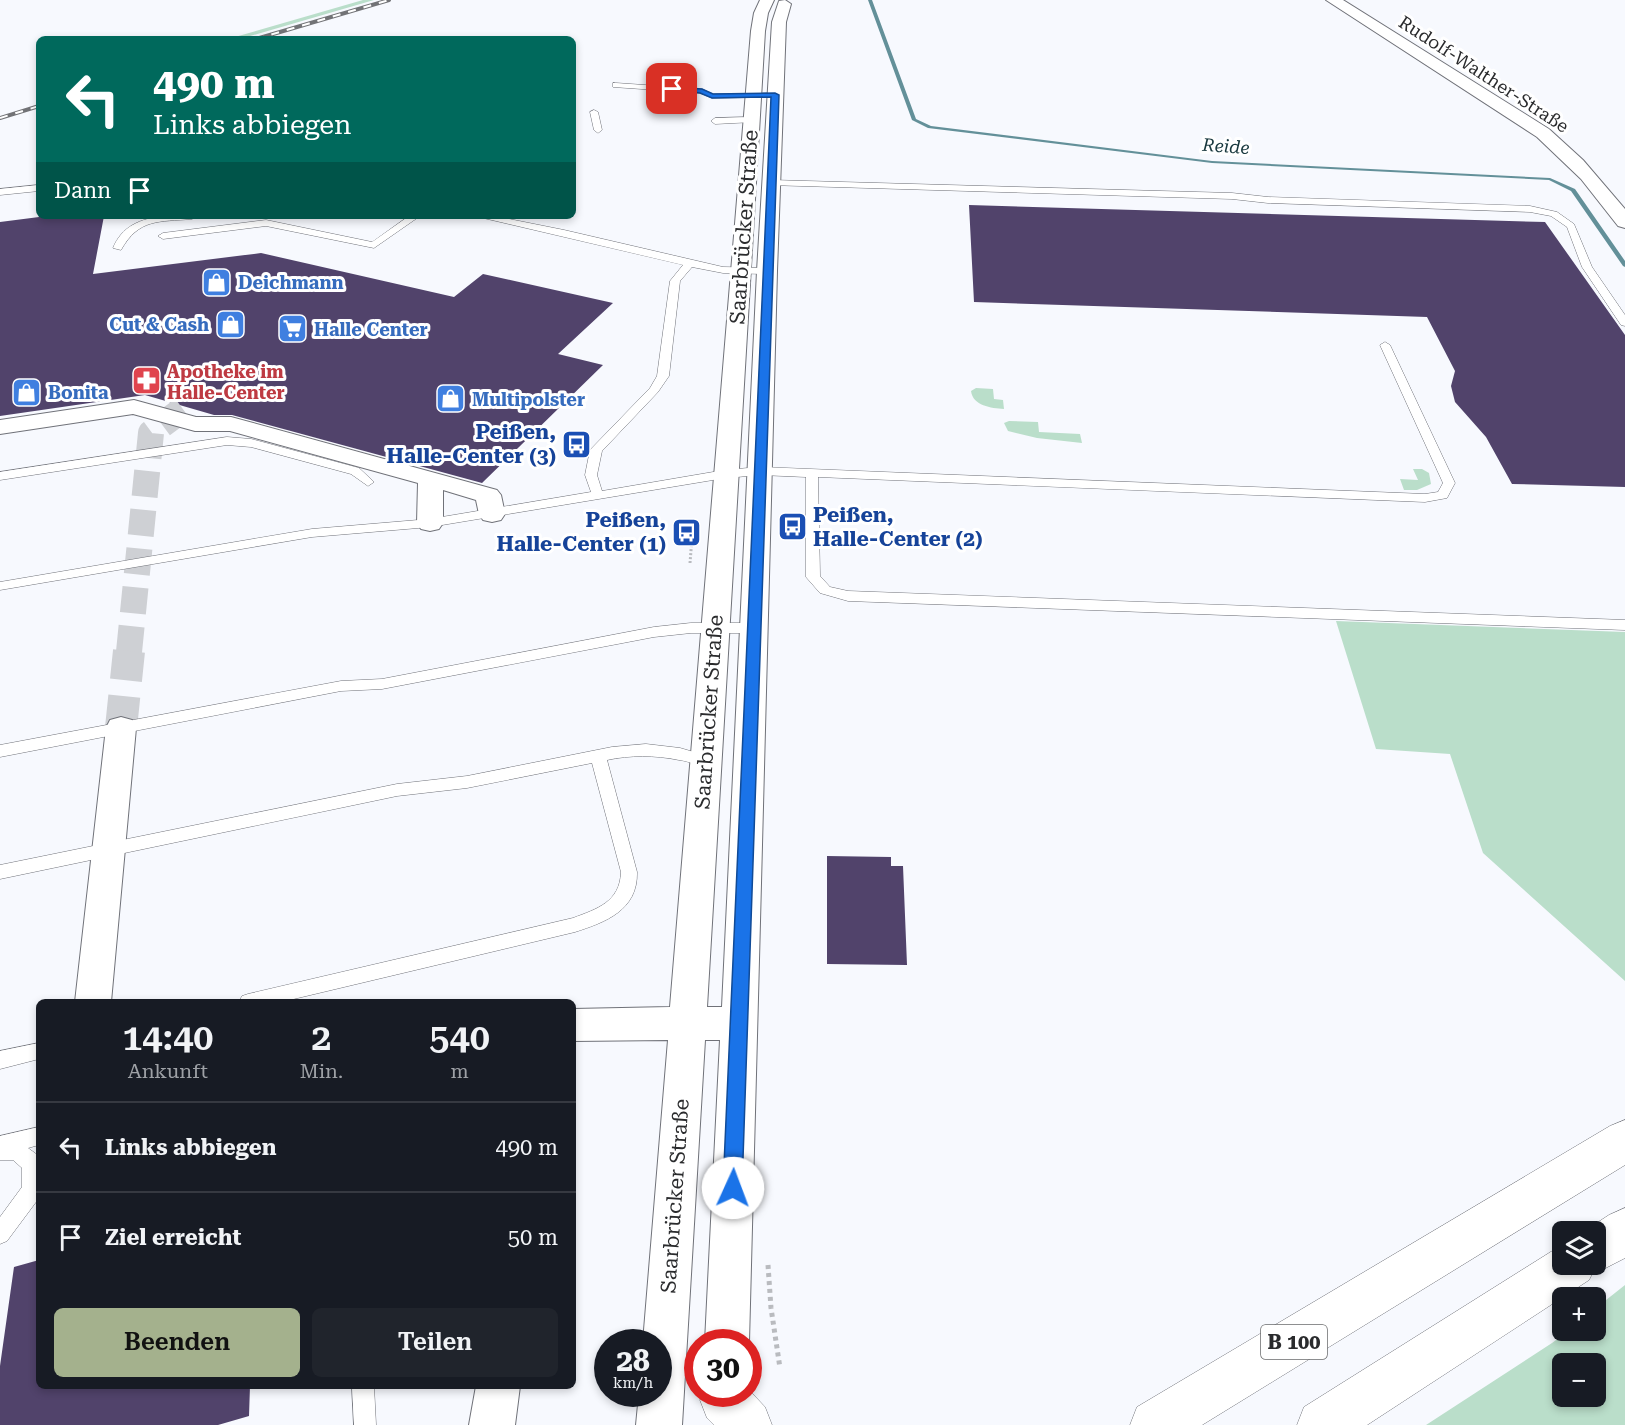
<!DOCTYPE html>
<html lang="de">
<meta charset="utf-8">
<style>
body{margin:0;font-family:"Roboto Serif",serif;background:#20242c;color:#f1f3f6;height:100vh;display:flex;flex-direction:column;font-size:22px;white-space:nowrap}
*{box-sizing:border-box;margin:0}
p{font-size:20px;color:#9ea1a6}
.icon{flex:none;width:33px;height:33px;fill:none;stroke:currentColor;stroke-width:2;stroke-linecap:round;stroke-linejoin:round}
.map{position:relative;flex:1;overflow:hidden}
.panel{position:absolute;left:36px;top:999px;width:540px;height:390px;display:flex;flex-direction:column;background:#171b24;border-radius:9px;box-shadow:0 3px 9px #0003}
.panel>*{flex:none}
.guide{position:absolute;left:36px;top:36px;width:540px;height:183px;border-radius:9px;box-shadow:0 3px 9px #0003;background:#00695c;color:#fff;overflow:hidden}
.buttons{position:absolute;left:1552px;top:1221px;display:grid;gap:12px}
.buttons a{display:grid;place-items:center;width:54px;height:54px;border-radius:9px;background:#171b24;box-shadow:0 3px 9px #0003;font-size:30px}
.speed{position:absolute;left:594px;top:1329px;display:flex;gap:12px;font-size:30px;font-weight:700;text-align:center}
.speed>*{display:grid;place-content:center;width:78px;height:78px;border-radius:50%;background:#171b24;box-shadow:0 3px 9px #0003;line-height:1}
.speed small{font-size:15px;font-weight:400}
.speed .limit{border:9px solid #d22;background:#fff;color:#111}
.pin{position:absolute;display:grid;place-items:center;width:51px;height:51px;color:#fff;margin:-26px;border-radius:12px;box-shadow:0 3px 9px #0006}
.me{position:absolute;width:66px;margin:-33px;rotate:2deg;stroke-linejoin:round;filter:drop-shadow(0 0 4px #0008)}
.turn{display:flex;align-items:center;gap:21px;height:126px;padding:0 18px;font-size:27px}
.turn .icon{width:78px;height:78px;stroke-width:2.5}
.turn b{display:block;font-size:42px;line-height:51px}
.then{display:flex;align-items:center;height:57px;padding:0 18px;background:#0003;gap:12px;font-size:22px}
.eta{display:flex;justify-content:space-evenly;align-items:center;height:102px;text-align:center}
.eta b{font-size:36px;font-weight:600;line-height:42px}
.cta{display:flex;gap:12px;margin-top:auto;padding:12px 18px}
.cta a{flex:1;height:69px;border-radius:9px;background:#a4b18d;color:#111;font-size:24px;font-weight:600;line-height:69px;text-align:center}
.cta a+a{background:#20242c;color:#f1f3f6}
ul{padding:0;list-style:none}
li{display:flex;align-items:center;gap:18px;height:90px;padding:0 18px;border-top:2px solid #363941}
li div{flex:1}
li b{display:block;font-size:22px}
li em{font-style:normal}
.map>svg:first-child{display:block}
</style>
<div class="map">
<svg width="1625" height="1425" viewBox="0 0 1625 1425">
<rect width="100%" height="100%" fill="#f7f9fe"/>
<path fill="#badeca" fill-rule="evenodd" d="M 363,0 L 374,0 L 240,39 L 228,39 Z
M 976,388 L 993,389 L 994,399 L 1003,400 L 1004,409 C 991,408 973,406 971,391 Z
M 1009,421 L 1038,422 L 1039,432 L 1080,434 L 1082,443 L 1037,438 L 1008,431 L 1004,423 Z
M 1413,469 L 1422,469 L 1429,473 L 1431,484 L 1417,490 L 1404,490 L 1400,479 L 1418,480 Z
M 1336,621 L 1625,632 L 1625,981 L 1483,853 L 1450,754 L 1376,749 Z
M 1625,1285 L 1625,1425 L 1426,1425 L 1552,1343 L 1568,1331 L 1596,1330 L 1596,1308 ZM 1563,1364 L 1596,1364 L 1596,1396 L 1563,1396 Z"/>
<g fill="none" stroke-linecap="round" stroke-linejoin="round">
<path fill="#639099" fill-rule="evenodd" d="M 868,0 L 872,0 L 916,119 L 931,126 L 1212,161 L 1550,178 L 1575,189 L 1625,261 L 1625,267 L 1623,266 L 1571,191 L 1549,180 L 1212,163 L 928,128 L 912,120 Z"/>
</g>
<path fill="#51436b" d="M 969,205 L 1545,222 L 1625,335 L 1625,487 L 1512,484 L 1486,437 L 1455,402 L 1451,386 L 1455,371 L 1427,317 L 974,302 Z
M 47,216 L 104,216 L 93,274 L 261,253 L 454,297 L 483,274 L 613,303 L 558,354 L 603,365 L 482,483 L 232,415 L 214,415 L 145,395 L 0,416 L 0,222 Z
M 827,856 L 891,857 L 891,866 L 903,866 L 907,965 L 827,964 Z
M 39,1260 L 39,1386 L 250,1386 L 249,1416 L 218,1425 L 0,1425 L 0,1366 L 14,1267 Z"/>
<g fill="none" stroke-linecap="round" stroke-linejoin="round">
<path stroke="#ced0d4" stroke-width="26" stroke-dasharray="26 13" stroke-linecap="butt" d="M 129,652 L 151,433 L 186,407"/>
<path stroke="#ced0d4" stroke-width="32" stroke-dasharray="32 16" stroke-linecap="butt" d="M 121,728 L 129,651"/>
<defs>
<path id="lane" d="M 616,83 L 702,89 L 713,94 L 775,93 L 779,95 L 775,97 L 712,98 L 700,93 L 613,87 L 613,83 Z
M 594,110 L 598,112 L 602,130 L 598,133 L 594,130 L 590,112 Z
M 751,117 L 755,120 L 754,122 L 715,124 L 711,121 L 715,118 Z
M 771,180 L 1232,193 L 1268,197 L 1530,206 L 1557,212 L 1574,224 L 1592,267 L 1625,315 L 1625,326 L 1621,325 L 1582,267 L 1567,227 L 1551,216 L 1530,212 L 1268,203 L 1232,199 L 768,185 L 768,181 Z
M 39,185 L 39,191 L 0,195 L 0,189 Z
M 163,216 L 197,216 L 192,219 C 159,222 139,218 121,250 L 113,248 C 122,226 140,219 163,216 Z
M 409,216 L 420,216 L 374,248 L 266,226 L 163,239 L 158,236 L 163,233 L 266,220 L 372,242 Z
M 475,216 L 494,216 L 564,230 L 723,267 L 767,268 L 772,271 L 767,274 L 723,273 L 692,267 L 680,281 L 669,376 L 658,392 L 602,451 L 597,475 L 602,491 L 725,470 L 760,467 L 1425,494 L 1438,492 L 1443,483 L 1380,345 L 1385,342 L 1390,345 L 1455,483 L 1447,498 L 1425,502 L 818,477 L 820,576 L 830,587 L 848,591 L 1625,620 L 1625,630 L 848,601 L 820,593 L 806,577 L 806,477 L 760,475 L 725,478 L 430,527 L 312,537 L 0,590 L 0,582 L 312,529 L 430,519 L 591,492 L 585,475 L 590,450 L 650,388 L 657,376 L 670,281 L 683,265 Z
M 227,437 L 251,439 L 359,468 L 374,482 L 368,486 L 351,474 L 251,447 L 227,445 L 0,480 L 0,472 Z
M 691,623 L 756,623 L 763,628 L 756,633 L 691,633 L 654,637 L 382,689 L 341,691 L 0,757 L 0,745 L 341,681 L 382,679 L 654,627 Z
M 646,744 L 680,748 L 711,757 L 714,761 L 711,765 C 701,768 690,761 679,760 C 655,755 630,755 607,760 L 637,872 C 638,910 606,922 575,932 L 281,1002 L 239,1002 L 242,996 L 248,994 L 573,918 C 597,909 620,902 621,872 L 592,763 L 467,788 L 397,796 L 0,879 L 0,865 L 397,784 L 467,776 L 612,747 Z
M 39,1043 L 39,1059 L 0,1069 L 0,1051 Z
M 39,1127 L 39,1145 L 28,1148 L 39,1156 L 39,1198 L 7,1241 L 0,1244 L 0,1217 L 22,1187 L 22,1168 L 13,1160 L 0,1160 L 0,1136 Z
M 352,1386 L 374,1386 L 376,1425 L 354,1425 Z"/>
<path id="street" d="M 760,0 L 774,0 L 768,13 L 765,31 L 707,1007 L 722,1007 L 757,271 L 772,22 L 779,1 L 785,0 L 791,4 L 786,22 L 777,271 L 749,1342 L 705,1342 L 720,1040 L 705,1040 L 682,1425 L 636,1425 L 639,1394 L 658,1394 L 658,1342 L 643,1342 L 668,1040 L 573,1041 L 573,1009 L 670,1007 L 751,31 L 754,13 Z
M 1326,0 L 1343,0 L 1549,129 L 1583,160 L 1625,209 L 1625,228 L 1618,226 L 1581,179 L 1537,137 Z
M 134,400 L 196,417 L 231,417 L 497,490 L 501,495 L 505,514 L 501,520 L 492,522 L 483,520 L 479,514 L 476,500 L 443,490 L 443,523 L 439,529 L 430,531 L 421,529 L 417,523 L 418,483 L 230,431 L 195,431 L 133,414 L 0,434 L 0,420 Z
M 121,717 L 132,720 L 136,728 L 111,1002 L 75,1002 L 106,728 L 110,720 Z
M 476,1386 L 520,1386 L 515,1425 L 469,1425 Z"/>
<path id="primary" d="M 1625,1120 L 1625,1165 L 1202,1425 L 1130,1425 L 1137,1407 L 1610,1126 Z
M 1625,1208 L 1625,1258 L 1596,1273 L 1593,1272 L 1589,1280 L 1367,1425 L 1297,1425 L 1304,1407 L 1557,1248 L 1563,1245 L 1563,1264 L 1596,1264 L 1596,1232 L 1583,1232 L 1609,1215 Z
M 748,1389 L 765,1407 L 772,1425 L 714,1425 L 707,1418 L 700,1400 L 703,1394 L 748,1394 Z"/>
</defs>
<use href="#lane" stroke="#707279" stroke-width="1"/>
<use href="#street" stroke="#707279" stroke-width="2"/>
<use href="#primary" stroke="#707279" stroke-width="1"/>
<path stroke="#b9bbbf" stroke-width="3" stroke-dasharray="2 2" stroke-linecap="butt" d="M 690,563 L 693,525"/>
<path stroke="#b9bbbf" stroke-width="5" stroke-dasharray="4 4" stroke-linecap="butt" d="M 768,1265 L 771,1308 L 780,1368"/>
<use href="#lane" fill="#fff" fill-rule="evenodd"/>
<use href="#street" fill="#fff" fill-rule="evenodd"/>
<use href="#primary" fill="#fff" fill-rule="evenodd"/>
<defs>
<path id="rail" d="M 256,39 L 389,0
M 0,118 L 39,106"/>
</defs>
<use href="#rail" stroke="#727376" stroke-width="4"/>
<use href="#rail" stroke="#fff" stroke-width="2" stroke-dasharray="8" stroke-linecap="butt"/>
</g>
<path fill="#1a73e8" stroke="#114b97" stroke-width="1.5" d="M 672,87 L 702,89 L 713,94 L 775,93 L 779,95 L 742,1188 L 739,1194 L 733,1197 L 726,1194 L 723,1188 L 771,97 L 712,98 L 700,93 L 670,90 Z"/>
<defs>
<symbol id="shop-square" viewBox="-11 -11 22 22"><rect x="-9" y="-9" width="18" height="18" rx="4" fill="#3f7fe0" stroke="#fff"/><path d="M-5-2.5h2.3a2.7 3.5 0 0 1 5.4 0H5L5.5 6h-11ZM-1.5-2.5h3a1.5 2.3 0 0 0-3 0Z" fill="#fff"/></symbol>
<symbol id="supermarket-square" viewBox="-11 -11 22 22"><rect x="-9" y="-9" width="18" height="18" rx="4" fill="#3f7fe0" stroke="#fff"/><path d="M-6-5.5h2.5l.6 2H6L4.5 2H-2.5L-4.4-4H-6ZM-1.5 3.2a1.3 1.3 0 1 0 .1 0ZM3 3.2a1.3 1.3 0 1 0 .1 0Z" fill="#fff"/></symbol>
<symbol id="pharmacy-square" viewBox="-11 -11 22 22"><rect x="-9" y="-9" width="18" height="18" rx="4" fill="#e0444e" stroke="#fff"/><path d="M-2-6h4v4h4v4h-4v4h-4v-4h-4v-4h4Z" fill="#fff"/></symbol>
<symbol id="bus-square" viewBox="-11 -11 22 22"><rect x="-9" y="-9" width="18" height="18" rx="4" fill="#1a4fb4" stroke="#fff"/><path d="M-5-6H5V4H4V6H2V4H-2V6H-4V4H-5ZM-3.5-4V0h7V-4ZM-3.5 1.2v1.5H-2V1.2ZM2 1.2v1.5H3.5V1.2Z" fill="#fff"/></symbol>
</defs>
<g fill-rule="evenodd">
<use href="#shop-square" x="200" y="266" width="33" height="33"/>
<use href="#shop-square" x="214" y="308" width="33" height="33"/>
<use href="#supermarket-square" x="276" y="312" width="33" height="33"/>
<use href="#pharmacy-square" x="130" y="364" width="33" height="33"/>
<use href="#shop-square" x="10" y="376" width="33" height="33"/>
<use href="#shop-square" x="434" y="382" width="33" height="33"/>
<use href="#bus-square" x="560" y="428" width="33" height="33"/>
<use href="#bus-square" x="776" y="510" width="33" height="33"/>
<use href="#bus-square" x="670" y="516" width="33" height="33"/>
</g>
<g text-anchor="middle" dominant-baseline="central" stroke-width="6" stroke-linejoin="round" paint-order="stroke">
<g font-size="18" fill="#2a2b2d" stroke="#fff">
<text transform="translate(1484 74) rotate(33)">Rudolf-Walther-Straße</text>
</g>
<g font-size="18" font-style="italic" fill="#17373d" stroke="#fff">
<text transform="translate(1226 146) rotate(4)">Reide</text>
</g>
<g font-size="18" font-weight="bold" fill="#366cbe" stroke="#fff" text-anchor="start">
<text x="238" y="282">Deichmann</text>
<text x="209" y="324" text-anchor="end">Cut &amp; Cash</text>
<text x="314" y="329">Halle Center</text>
<text x="48" y="392">Bonita</text>
<text x="472" y="399">Multipolster</text>
</g>
<g font-size="18" font-weight="bold" fill="#be3a42" stroke="#fff" text-anchor="start">
<text x="167" y="371">Apotheke im<tspan x="167" dy="21">Halle-Center</tspan></text>
</g>
<rect fill="#fff" stroke="#6a6b6c" stroke-width="1.5" x="1261" y="1325" width="66" height="34" rx="4.5"/>
<g font-size="20" font-weight="bold" fill="#2a2b2d">
<text x="1294" y="1342">B 100</text>
</g>
<g font-size="21" fill="#2a2b2d" stroke="#fff">
<text transform="translate(744 227) rotate(-86)">Saarbrücker Straße</text>
<text transform="translate(709 712) rotate(-86)">Saarbrücker Straße</text>
<text transform="translate(675 1196) rotate(-86)">Saarbrücker Straße</text>
</g>
<g font-size="21" font-weight="bold" fill="#164399" stroke="#fff" text-anchor="end">
<text x="556" y="432">Peißen,<tspan x="556" dy="24">Halle-Center (3)</tspan></text>
<text x="813" y="515" text-anchor="start">Peißen,<tspan x="813" dy="24">Halle-Center (2)</tspan></text>
<text x="666" y="520">Peißen,<tspan x="666" dy="24">Halle-Center (1)</tspan></text>
</g>
</g>
</svg>
<div class="buttons">
<a><svg class="icon" aria-label="layers" viewBox="0 0 24 24"><path d="M12 4l9 5-9 5-9-5zM3 14l9 5 9-5"/></svg></a>
<a>+</a>
<a>−</a>
</div>
<div class="speed"><div>28<small>km/h</small></div><div class="limit">30</div></div>
<div class="pin" style="left:672px;top:89px;background:#d93025"><svg class="icon" aria-label="arrive" viewBox="0 0 24 24"><path d="M6 21V4h12l-3 4 3 4H6"/></svg></div>
<svg class="me" style="left:733px;top:1188px" viewBox="-20 -20 40 40"><circle r="19" fill="#fff"/><path d="M0-13L10 11 0 6-10 11z" fill="#1a73e8"/></svg>
<div class="guide">
<div class="turn"><svg class="icon" aria-label="left" viewBox="0 0 24 24"><path d="M17 20v-9H6M10 6l-5 5 5 5"/></svg><div><b>490 m</b>Links abbiegen</div></div>
<div class="then">Dann<svg class="icon" aria-label="arrive" viewBox="0 0 24 24"><path d="M6 21V4h12l-3 4 3 4H6"/></svg></div>
</div>
<section class="panel">
<div class="eta">
<div><b>14:40</b><p>Ankunft</p></div>
<div><b>2</b><p>Min.</p></div>
<div><b>540</b><p>m</p></div>
</div>
<ul>
<li><svg class="icon" aria-label="left" viewBox="0 0 24 24"><path d="M17 20v-9H6M10 6l-5 5 5 5"/></svg><div><b>Links abbiegen</b></div><em>490 m</em></li>
<li><svg class="icon" aria-label="arrive" viewBox="0 0 24 24"><path d="M6 21V4h12l-3 4 3 4H6"/></svg><div><b>Ziel erreicht</b></div><em>50 m</em></li>
</ul>
<div class="cta"><a>Beenden</a><a>Teilen</a></div>
</section>
</div>
